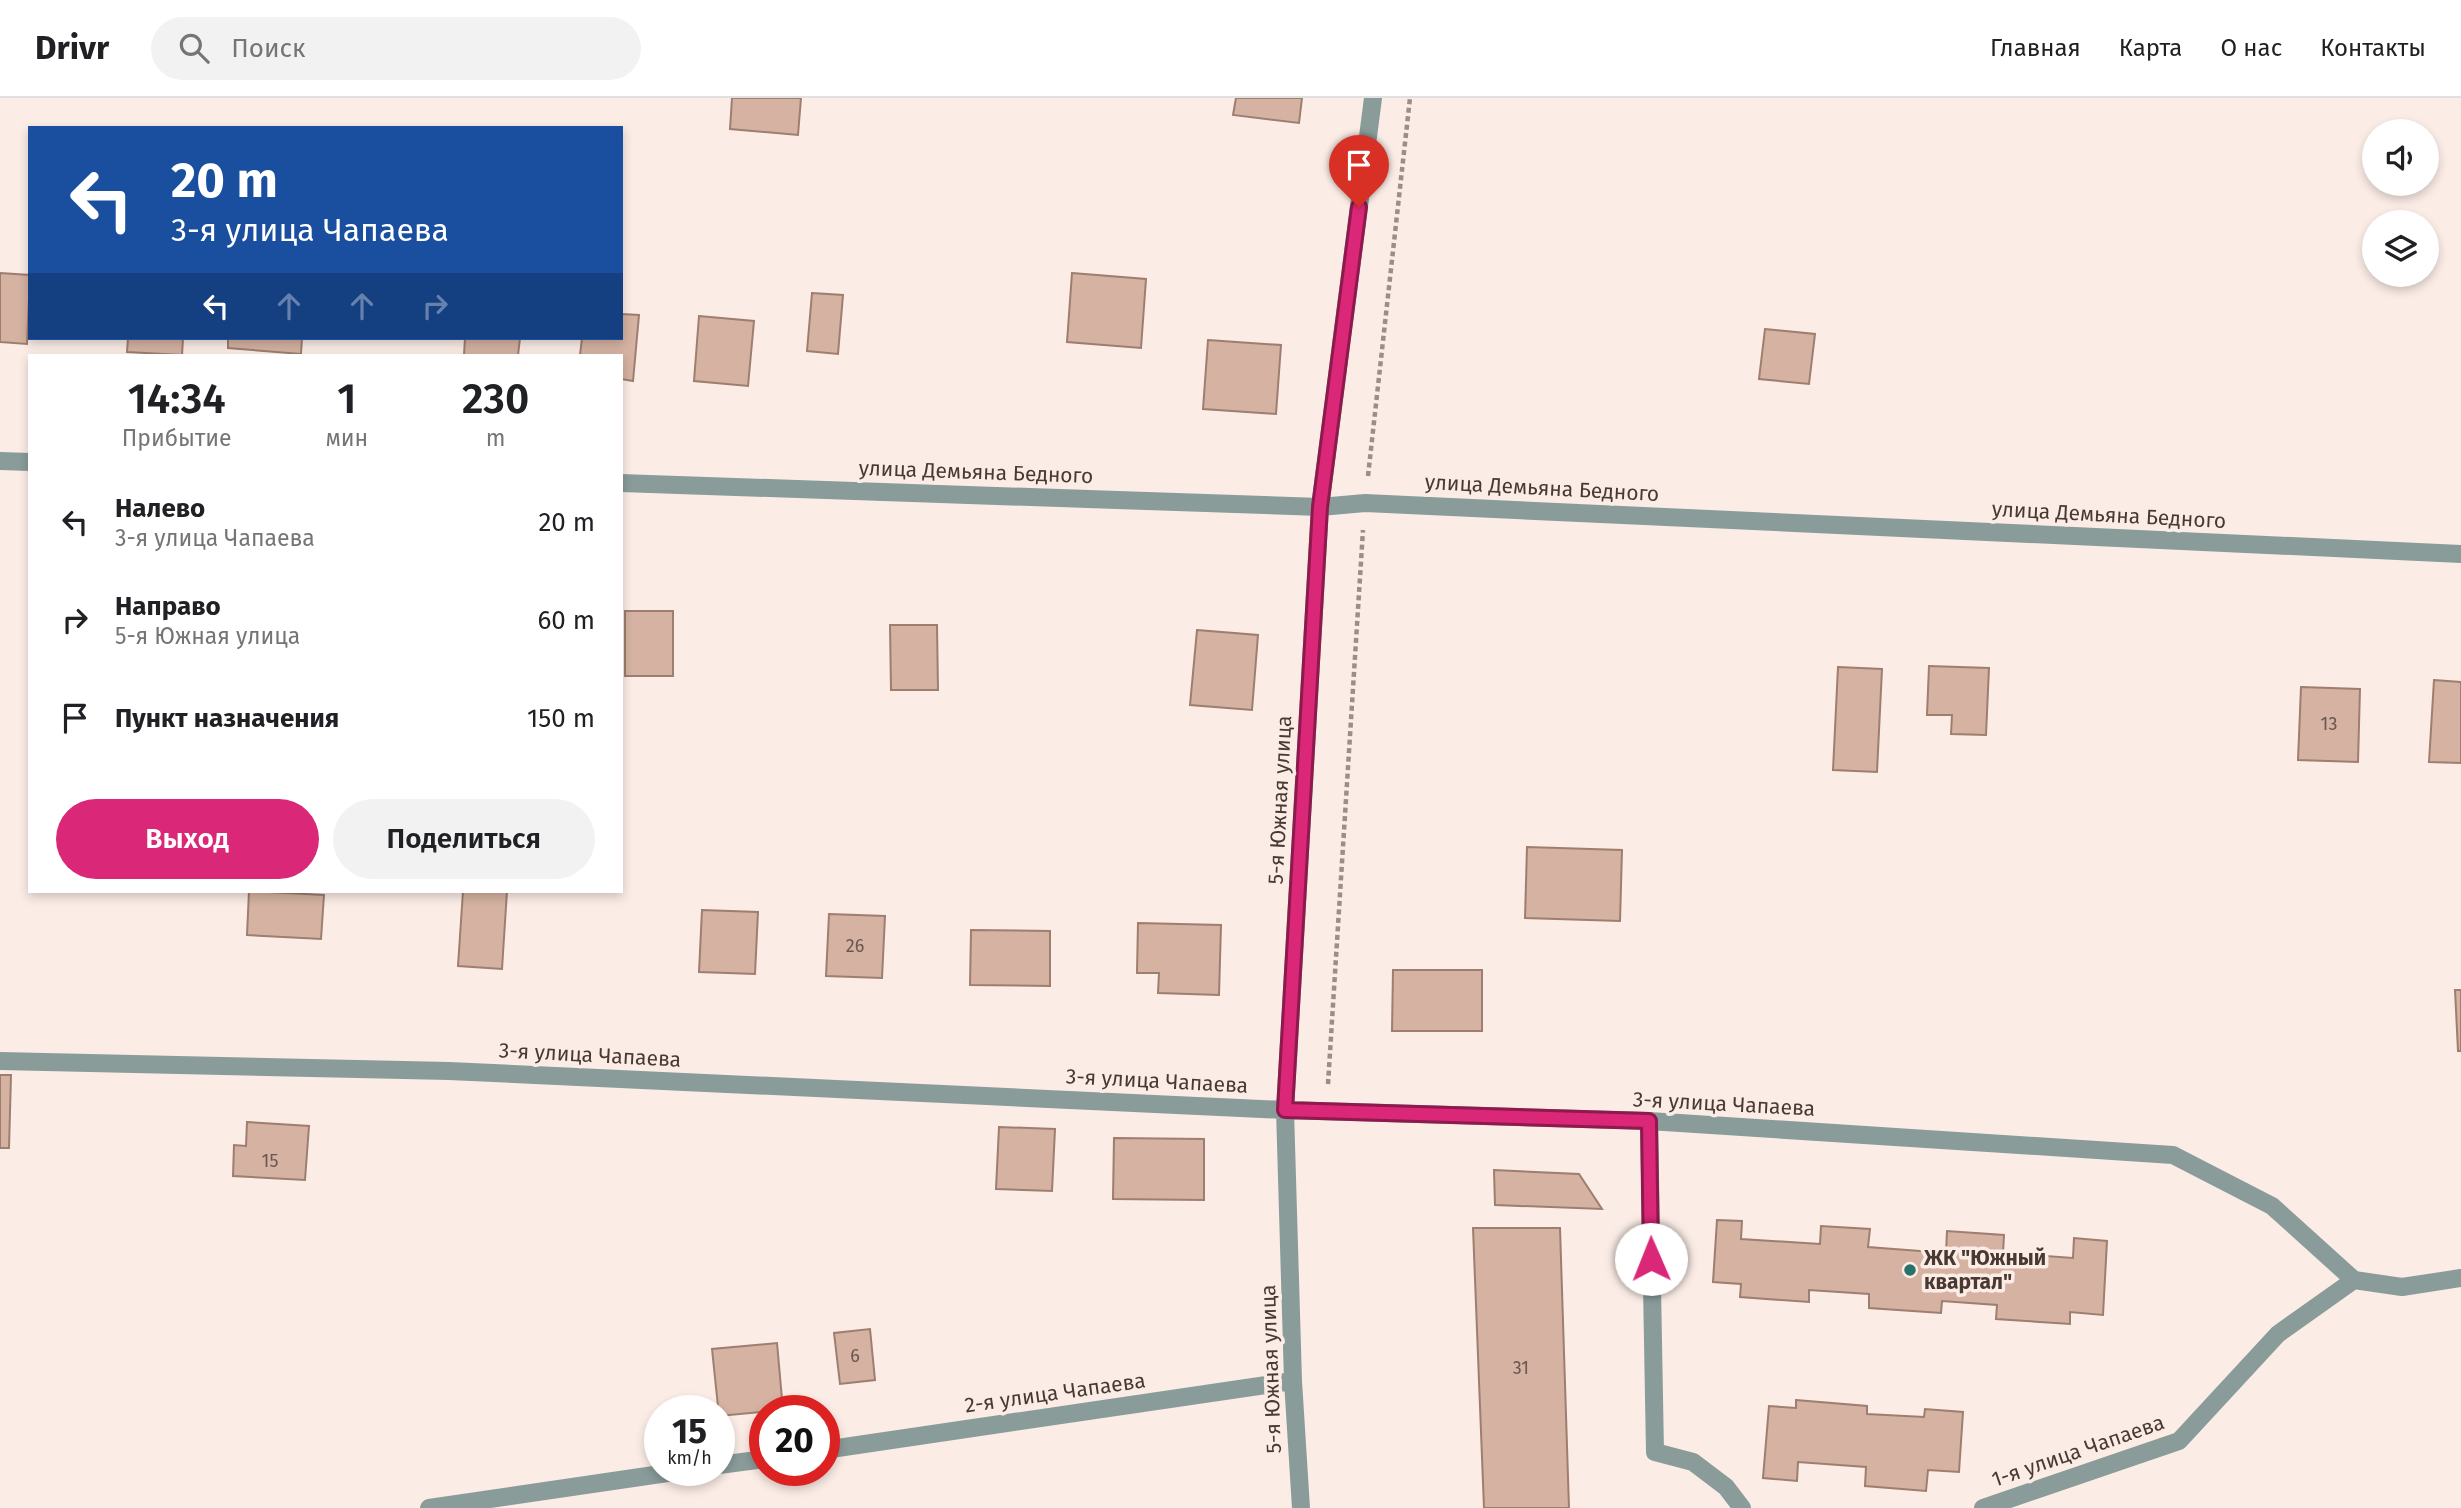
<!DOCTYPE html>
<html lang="ru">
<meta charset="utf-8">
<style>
body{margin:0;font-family:"Fira Sans",sans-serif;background:#f2f2f2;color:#202124;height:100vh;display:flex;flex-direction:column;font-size:26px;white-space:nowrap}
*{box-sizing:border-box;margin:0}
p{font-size:23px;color:#757577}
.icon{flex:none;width:38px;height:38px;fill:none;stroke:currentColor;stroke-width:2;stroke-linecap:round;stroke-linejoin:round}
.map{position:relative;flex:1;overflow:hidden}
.sheet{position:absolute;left:28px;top:256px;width:595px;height:539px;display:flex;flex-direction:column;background:#fff;border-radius:0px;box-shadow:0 4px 10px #0003}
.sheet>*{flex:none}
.hud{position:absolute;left:28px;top:28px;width:595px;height:214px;border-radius:0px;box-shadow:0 4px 10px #0003;background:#1a4fa0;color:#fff;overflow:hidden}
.buttons{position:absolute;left:2362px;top:21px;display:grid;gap:14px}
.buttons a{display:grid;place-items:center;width:77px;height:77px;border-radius:50%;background:#fff;box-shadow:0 4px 10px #0003;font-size:35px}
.speed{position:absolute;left:644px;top:1297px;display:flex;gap:14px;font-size:35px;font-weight:700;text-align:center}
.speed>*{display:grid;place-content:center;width:91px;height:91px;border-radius:50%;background:#fff;box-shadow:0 4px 10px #0003;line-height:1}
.speed small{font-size:18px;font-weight:400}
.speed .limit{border:10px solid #d22;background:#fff;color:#111}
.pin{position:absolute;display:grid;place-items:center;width:60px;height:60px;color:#fff;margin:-72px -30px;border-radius:50% 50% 50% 0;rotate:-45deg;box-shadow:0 0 7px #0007}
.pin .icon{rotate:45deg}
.me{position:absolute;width:77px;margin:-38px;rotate:359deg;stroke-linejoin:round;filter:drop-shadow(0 0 5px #0008)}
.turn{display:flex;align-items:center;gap:24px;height:147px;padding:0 28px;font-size:32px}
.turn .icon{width:91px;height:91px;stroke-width:2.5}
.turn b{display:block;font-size:49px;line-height:60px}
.lanes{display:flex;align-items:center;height:66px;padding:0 28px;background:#0003;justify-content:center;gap:35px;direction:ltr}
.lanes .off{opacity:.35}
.eta{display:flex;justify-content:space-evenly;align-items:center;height:119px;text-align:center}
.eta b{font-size:42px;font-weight:600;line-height:49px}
.primary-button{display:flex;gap:14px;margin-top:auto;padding:14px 28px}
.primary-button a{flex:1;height:80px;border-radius:42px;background:#db2777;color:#fff;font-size:28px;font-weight:600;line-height:80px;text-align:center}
.primary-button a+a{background:#f2f2f2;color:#202124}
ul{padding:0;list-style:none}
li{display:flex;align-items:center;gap:21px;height:98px;padding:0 28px}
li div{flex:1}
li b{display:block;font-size:26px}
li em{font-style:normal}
header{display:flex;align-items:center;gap:42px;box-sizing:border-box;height:98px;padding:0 35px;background:#fff;border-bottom:2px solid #e0e0e0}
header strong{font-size:33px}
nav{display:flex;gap:38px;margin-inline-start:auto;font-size:24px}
.search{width:490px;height:63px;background:#f2f2f2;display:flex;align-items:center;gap:18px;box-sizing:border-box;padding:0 24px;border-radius:38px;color:#757577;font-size:26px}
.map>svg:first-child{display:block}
</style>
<header>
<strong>Drivr</strong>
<div class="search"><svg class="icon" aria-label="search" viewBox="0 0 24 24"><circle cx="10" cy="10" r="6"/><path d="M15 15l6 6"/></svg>Поиск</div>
<nav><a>Главная</a><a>Карта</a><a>О нас</a><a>Контакты</a></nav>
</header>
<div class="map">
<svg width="2461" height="1410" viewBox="0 0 2461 1410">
<rect width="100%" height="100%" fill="#fbece6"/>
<path fill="#d5b2a2" stroke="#9e7e6f" stroke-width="2" d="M 732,0 L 801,0 L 798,37 L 730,31 Z
M 1236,0 L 1302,0 L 1299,25 L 1233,17 Z
M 0,175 L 30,177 L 27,246 L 0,244 Z
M 1072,175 L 1146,181 L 1141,250 L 1067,244 Z
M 812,195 L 843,197 L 838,256 L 807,253 Z
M 621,216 L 639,217 L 633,283 L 621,281 L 621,257 L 580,257 L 582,240 L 621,240 Z
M 699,218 L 754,223 L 748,288 L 694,283 Z
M 1765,231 L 1815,236 L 1809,286 L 1759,281 Z
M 128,240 L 183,240 L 182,257 L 127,254 Z
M 228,240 L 302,240 L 301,256 L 228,250 Z
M 465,240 L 520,240 L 518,257 L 464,257 Z
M 1208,242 L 1281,247 L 1276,316 L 1203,311 Z
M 625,513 L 673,513 L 673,578 L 625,578 Z
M 890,527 L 937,527 L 938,592 L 891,592 Z
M 1197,532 L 1258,537 L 1252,612 L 1190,607 Z
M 1929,568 L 1989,570 L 1986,637 L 1951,636 L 1952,617 L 1927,617 Z
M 1838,569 L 1882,571 L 1877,674 L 1833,672 Z
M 2434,582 L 2461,584 L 2461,665 L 2429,664 Z
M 2301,589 L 2360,591 L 2358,664 L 2298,662 Z
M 1527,749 L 1622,752 L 1620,823 L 1525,820 Z
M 249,793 L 324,797 L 321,841 L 247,837 Z
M 463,793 L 507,793 L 502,871 L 458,868 Z
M 702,812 L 758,814 L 755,876 L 699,874 Z
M 829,816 L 885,818 L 882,880 L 826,878 Z
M 1138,825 L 1221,827 L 1219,897 L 1158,895 L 1159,875 L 1137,875 Z
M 971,832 L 1050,833 L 1050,888 L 970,887 Z
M 1393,872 L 1482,872 L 1482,933 L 1392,933 Z
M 2455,892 L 2461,892 L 2461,953 L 2458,953 Z
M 0,977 L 11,977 L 9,1050 L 0,1050 Z
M 247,1024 L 309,1028 L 305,1082 L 233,1078 L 234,1047 L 246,1048 Z
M 999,1029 L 1055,1031 L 1052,1093 L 996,1091 Z
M 1114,1040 L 1204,1041 L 1204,1102 L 1113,1101 Z
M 1494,1072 L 1579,1076 L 1602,1111 L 1495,1107 Z
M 1717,1122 L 1742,1123 L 1741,1141 L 1820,1146 L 1821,1128 L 1870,1131 L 1868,1149 L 1946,1155 L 1947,1133 L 2004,1137 L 2003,1155 L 2073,1160 L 2074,1140 L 2107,1143 L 2103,1217 L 2070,1214 L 2070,1226 L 1996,1221 L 1997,1207 L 1942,1203 L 1941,1215 L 1869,1210 L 1869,1196 L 1809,1192 L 1809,1204 L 1740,1199 L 1741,1186 L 1713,1184 Z
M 1473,1130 L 1560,1130 L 1569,1410 L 1484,1410 Z
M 870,1231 L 875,1282 L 840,1286 L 834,1235 Z
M 777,1245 L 783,1312 L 719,1318 L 712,1251 Z
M 1796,1302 L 1867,1308 L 1867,1316 L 1924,1319 L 1925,1311 L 1963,1314 L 1959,1374 L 1928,1372 L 1926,1393 L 1865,1388 L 1866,1369 L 1798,1364 L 1797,1383 L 1763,1380 L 1769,1308 L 1796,1310 Z"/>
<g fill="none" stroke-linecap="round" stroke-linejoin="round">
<path stroke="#9c8d87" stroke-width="4.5" stroke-dasharray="5 3.5" stroke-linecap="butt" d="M 1368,378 L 1410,0
M 1328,986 L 1363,432"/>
<path stroke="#8a9c9a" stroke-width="18" d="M 0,363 L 30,364
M 621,385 L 1320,409 L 1365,405 L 2461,456
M 0,963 L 449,973 L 1285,1012 L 1649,1023 L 2173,1057 L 2272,1108 L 2354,1182
M 1649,1023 L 1655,1354 L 1693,1364 L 1726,1389 L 1742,1410
M 824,1352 L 1293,1283
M 719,1367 L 765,1361
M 429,1410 L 688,1372
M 1301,1410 L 1293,1283 L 1285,1012 L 1320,409 L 1373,0
M 1983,1410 L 2179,1343 L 2278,1236 L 2354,1182 L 2402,1189 L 2461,1180"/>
</g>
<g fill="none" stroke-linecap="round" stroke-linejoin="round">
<defs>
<path id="route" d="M 1359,109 L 1320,409 L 1285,1012 L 1649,1023 L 1651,1161"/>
</defs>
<use href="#route" stroke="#8e194d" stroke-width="18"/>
<use href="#route" stroke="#db2777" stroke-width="12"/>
</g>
<circle fill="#29726c" stroke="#fbece6" stroke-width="2.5" cx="1910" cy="1172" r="7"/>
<g text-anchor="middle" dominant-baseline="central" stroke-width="7" stroke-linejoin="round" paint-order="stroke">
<g font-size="18" fill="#6b574f">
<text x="2329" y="626">13</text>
<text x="855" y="848">26</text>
<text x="270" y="1063">15</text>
<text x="855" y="1258">6</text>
<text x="1521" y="1270">31</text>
</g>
<g font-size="21" fill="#483933" stroke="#fbece6">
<text transform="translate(976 374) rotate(2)">улица Демьяна Бедного</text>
<text transform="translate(1542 390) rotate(3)">улица Демьяна Бедного</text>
<text transform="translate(2109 417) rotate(3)">улица Демьяна Бедного</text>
<text transform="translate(1280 702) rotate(-87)">5-я Южная улица</text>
<text transform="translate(590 957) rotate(3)">3-я улица Чапаева</text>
<text transform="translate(1157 983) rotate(3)">3-я улица Чапаева</text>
<text transform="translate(1724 1006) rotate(3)">3-я улица Чапаева</text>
<text transform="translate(1271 1271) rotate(-92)">5-я Южная улица</text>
<text transform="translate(1055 1295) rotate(-8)">2-я улица Чапаева</text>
<text transform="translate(2078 1353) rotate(-19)">1-я улица Чапаева</text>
</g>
<g font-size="21" font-weight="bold" fill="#483933" stroke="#fbece6" text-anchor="start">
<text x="1924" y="1160">ЖК "Южный<tspan x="1924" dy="24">квартал"</tspan></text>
</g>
</g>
</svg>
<div class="buttons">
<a><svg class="icon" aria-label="sound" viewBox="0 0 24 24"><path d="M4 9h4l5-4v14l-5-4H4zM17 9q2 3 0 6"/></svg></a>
<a><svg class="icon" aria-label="layers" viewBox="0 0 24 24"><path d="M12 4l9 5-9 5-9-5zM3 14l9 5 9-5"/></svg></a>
</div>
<div class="speed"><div>15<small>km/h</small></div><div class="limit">20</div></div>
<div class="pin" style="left:1359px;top:109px;background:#d93025"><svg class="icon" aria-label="arrive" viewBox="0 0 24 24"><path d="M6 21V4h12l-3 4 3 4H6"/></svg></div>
<svg class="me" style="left:1651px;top:1161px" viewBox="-20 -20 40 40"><circle r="19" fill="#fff"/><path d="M0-13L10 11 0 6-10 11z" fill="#db2777"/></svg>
<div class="hud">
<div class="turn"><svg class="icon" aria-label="left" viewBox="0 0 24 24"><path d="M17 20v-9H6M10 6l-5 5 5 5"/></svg><div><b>20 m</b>3-я улица Чапаева</div></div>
<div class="lanes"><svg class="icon" aria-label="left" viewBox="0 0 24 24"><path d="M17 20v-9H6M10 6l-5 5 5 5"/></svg><svg class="icon off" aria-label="ahead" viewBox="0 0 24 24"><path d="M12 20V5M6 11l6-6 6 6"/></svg><svg class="icon off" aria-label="ahead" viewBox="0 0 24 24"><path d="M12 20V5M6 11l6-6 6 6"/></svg><svg class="icon off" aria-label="right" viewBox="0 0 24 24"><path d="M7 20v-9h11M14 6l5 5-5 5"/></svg></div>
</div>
<section class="sheet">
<div class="eta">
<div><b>14:34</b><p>Прибытие</p></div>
<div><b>1</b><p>мин</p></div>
<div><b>230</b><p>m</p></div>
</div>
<ul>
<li><svg class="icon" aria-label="left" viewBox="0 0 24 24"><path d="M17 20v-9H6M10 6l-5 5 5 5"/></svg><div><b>Налево</b><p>3-я улица Чапаева</p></div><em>20 m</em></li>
<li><svg class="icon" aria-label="right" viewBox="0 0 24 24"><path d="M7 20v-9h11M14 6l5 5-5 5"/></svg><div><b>Направо</b><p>5-я Южная улица</p></div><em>60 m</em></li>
<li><svg class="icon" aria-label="arrive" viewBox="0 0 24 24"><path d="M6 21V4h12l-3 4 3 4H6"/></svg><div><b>Пункт назначения</b></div><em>150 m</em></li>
</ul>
<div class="primary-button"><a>Выход</a><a>Поделиться</a></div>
</section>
</div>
